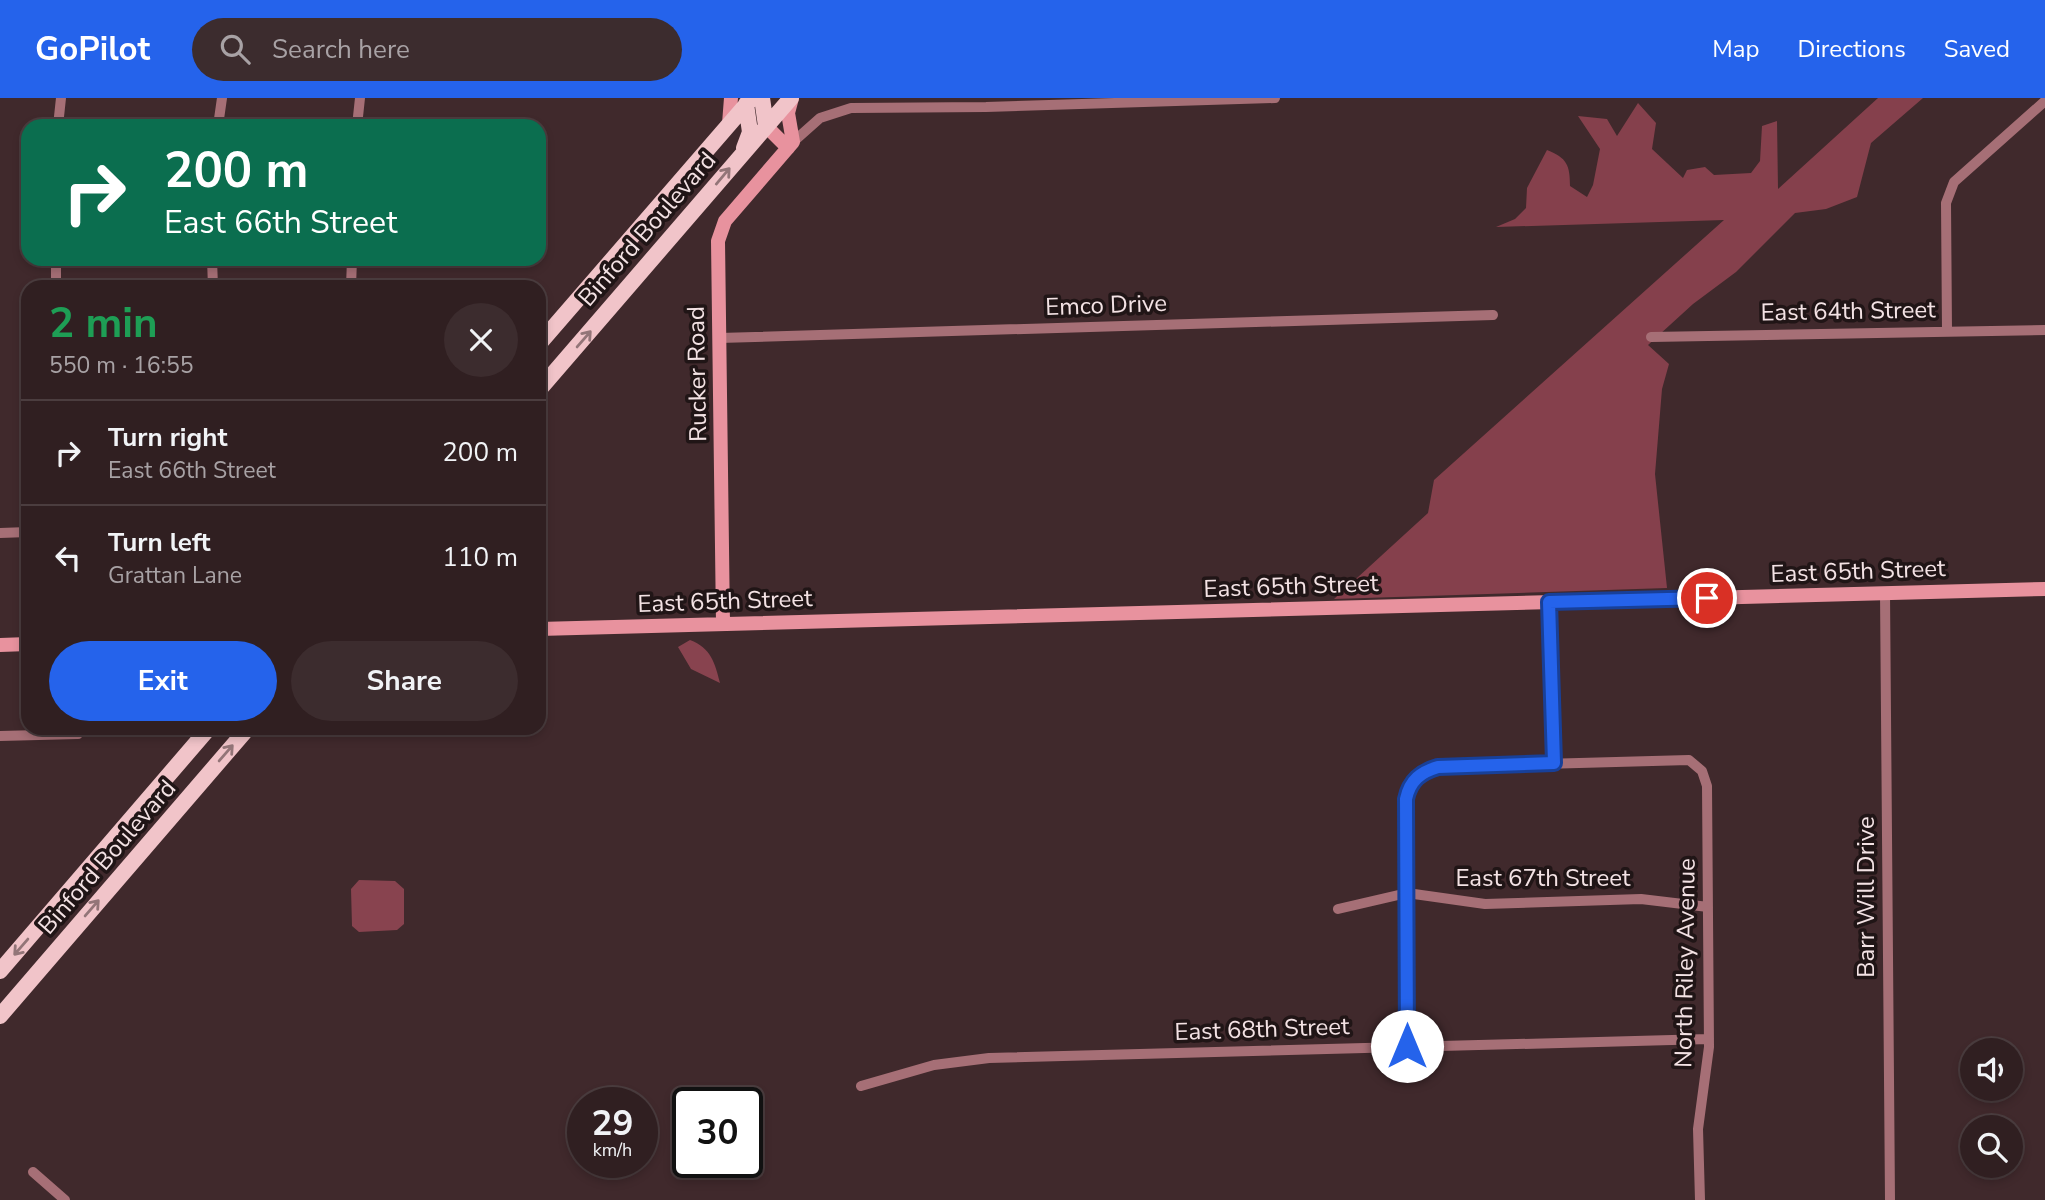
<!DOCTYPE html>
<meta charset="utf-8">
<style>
body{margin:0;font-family:"Nunito Sans",sans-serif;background:#3c2c2e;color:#f1f3f6;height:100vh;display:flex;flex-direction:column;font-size:26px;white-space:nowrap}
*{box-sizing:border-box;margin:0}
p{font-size:23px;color:#a8a2a5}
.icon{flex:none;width:38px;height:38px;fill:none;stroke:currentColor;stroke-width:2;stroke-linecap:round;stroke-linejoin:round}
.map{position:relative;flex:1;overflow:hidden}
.drawer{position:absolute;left:21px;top:182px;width:525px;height:455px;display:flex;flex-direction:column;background:#301f21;border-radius:21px;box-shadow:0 4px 10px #0003,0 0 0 2px #4b3d3f}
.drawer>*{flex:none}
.hud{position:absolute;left:21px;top:21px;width:525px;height:147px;border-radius:21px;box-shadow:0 4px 10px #0003,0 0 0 2px #4b3d3f;background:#0b6e4f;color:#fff;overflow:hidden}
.tools{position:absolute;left:1960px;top:940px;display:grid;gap:14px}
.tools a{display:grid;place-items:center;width:63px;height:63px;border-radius:50%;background:#301f21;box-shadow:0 4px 10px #0003,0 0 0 2px #4b3d3f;font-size:35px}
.speed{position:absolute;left:567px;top:989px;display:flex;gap:14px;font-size:35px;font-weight:700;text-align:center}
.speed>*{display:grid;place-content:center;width:91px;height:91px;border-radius:50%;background:#301f21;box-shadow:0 4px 10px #0003,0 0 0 2px #4b3d3f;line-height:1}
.speed small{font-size:18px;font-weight:400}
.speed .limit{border:4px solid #111;border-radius:10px;background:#fff;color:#111}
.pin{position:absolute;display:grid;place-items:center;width:60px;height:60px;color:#fff;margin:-30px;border:4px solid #fff;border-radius:50%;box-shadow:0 2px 7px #0007}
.me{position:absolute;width:77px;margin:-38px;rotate:0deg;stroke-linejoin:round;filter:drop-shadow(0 0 5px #0008)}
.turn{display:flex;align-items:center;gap:24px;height:147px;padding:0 28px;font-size:32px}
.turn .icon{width:91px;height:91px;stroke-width:2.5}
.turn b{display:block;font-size:49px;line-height:60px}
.round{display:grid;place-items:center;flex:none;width:74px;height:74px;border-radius:37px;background:#3c2c2e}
.overview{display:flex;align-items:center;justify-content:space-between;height:119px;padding:0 28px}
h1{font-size:42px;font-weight:700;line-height:52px;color:#1e9e55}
.action{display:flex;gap:14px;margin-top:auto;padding:14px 28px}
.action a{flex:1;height:80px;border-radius:42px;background:#2563eb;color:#fff;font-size:28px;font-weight:700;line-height:80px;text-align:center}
.action a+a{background:#3c2c2e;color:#f1f3f6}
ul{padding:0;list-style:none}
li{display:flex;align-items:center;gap:21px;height:105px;padding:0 28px;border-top:2px solid #4b3d3f}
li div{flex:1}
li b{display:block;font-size:26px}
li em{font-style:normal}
header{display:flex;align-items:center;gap:42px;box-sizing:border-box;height:98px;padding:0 35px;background:#2563eb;color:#fff}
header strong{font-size:33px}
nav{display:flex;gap:38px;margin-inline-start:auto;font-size:24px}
.search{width:490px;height:63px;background:#3c2c2e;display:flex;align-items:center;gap:18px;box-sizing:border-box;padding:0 24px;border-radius:38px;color:#a8a2a5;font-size:26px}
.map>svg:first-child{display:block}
</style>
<header>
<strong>GoPilot</strong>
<div class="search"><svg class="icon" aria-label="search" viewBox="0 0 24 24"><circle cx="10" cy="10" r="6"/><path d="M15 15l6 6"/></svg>Search here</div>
<nav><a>Map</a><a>Directions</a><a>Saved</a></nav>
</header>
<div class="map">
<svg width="2045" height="1102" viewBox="0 0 2045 1102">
<rect width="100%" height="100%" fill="#40292c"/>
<path fill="#85404c" d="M 1878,0 L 1923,0 L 1871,45 L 1857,99 L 1826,111 L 1795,115 L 1736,174 L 1693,206 L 1648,247 L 1669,266 L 1662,291 L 1655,376 L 1667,490 L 1334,501 L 1428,415 L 1434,382 L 1724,122 L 1496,129 L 1515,121 L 1526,110 L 1527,90 L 1547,52 C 1567,60 1570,67 1570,88 L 1587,99 L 1593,87 L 1600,51 L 1578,18 L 1607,21 L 1617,38 L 1638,5 L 1656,25 L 1652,51 L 1683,80 L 1687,72 L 1705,69 L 1714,77 L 1751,75 L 1760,63 L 1762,28 L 1777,23 L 1778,91 Z"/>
<path fill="#88434f" d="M 690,542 C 711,550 715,565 720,585 L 691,571 L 678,549 Z
M 359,782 L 395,783 L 404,791 L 404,826 L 397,832 L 359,834 L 352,828 L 351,791 Z"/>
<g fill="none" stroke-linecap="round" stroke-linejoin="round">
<path stroke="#a66f76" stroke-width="10" d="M 58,28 L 61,0
M 218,28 L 222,0
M 357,28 L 360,0
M 793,44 L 820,20 L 851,10 L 986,9 L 1275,0
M 56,161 L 56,189
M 212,161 L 213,189
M 351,189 L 352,161
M 466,189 L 470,185
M 1947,233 L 1946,105 L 1954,84 L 2045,3
M 1651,239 L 2045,232
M 719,240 L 1493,217
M 0,435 L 28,434
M 1885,495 L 1890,1102
M 1549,504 L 1554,665
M 0,638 L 78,636
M 1338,811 L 1407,795 L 1485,806 L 1641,801 L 1708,809
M 1407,948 L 1406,701 L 1417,679 L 1438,669 L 1689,662 L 1702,673 L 1707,688 L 1709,949 L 1698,1031 L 1700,1102
M 861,988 L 934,967 L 989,960 L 1709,941
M 33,1074 L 65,1102"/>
<path stroke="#e8929e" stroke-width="14" d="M 729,26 L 731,0
M 766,28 L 788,50
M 723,526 L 718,143 L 725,123 L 793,44 L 788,15 L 792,0
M 539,531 L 2045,491
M 0,547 L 28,546"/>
<path stroke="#f1c4c9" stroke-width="16" d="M 762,0 L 766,28
M 744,50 L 750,34 L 746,6
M 539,246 L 752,0
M 539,292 L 791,0
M 0,873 L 209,630
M 0,918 L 248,630"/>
</g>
<defs><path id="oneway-shaft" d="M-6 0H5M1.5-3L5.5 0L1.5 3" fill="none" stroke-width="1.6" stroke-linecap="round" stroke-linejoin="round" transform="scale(1.75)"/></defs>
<g stroke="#937578">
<use href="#oneway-shaft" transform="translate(723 78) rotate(-50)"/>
<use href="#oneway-shaft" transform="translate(584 241) rotate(-49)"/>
<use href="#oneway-shaft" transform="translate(226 655) rotate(-49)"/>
<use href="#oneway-shaft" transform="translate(92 810) rotate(-49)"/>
<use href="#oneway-shaft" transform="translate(21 849) rotate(131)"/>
</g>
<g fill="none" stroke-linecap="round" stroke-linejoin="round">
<defs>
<path id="route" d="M 1407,948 L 1406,701 C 1410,682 1421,674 1438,669 L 1554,665 L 1549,504 L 1707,500"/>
</defs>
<use href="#route" stroke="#184099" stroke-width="18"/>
<use href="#route" stroke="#2563eb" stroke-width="12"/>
</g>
<g text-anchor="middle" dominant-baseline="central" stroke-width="7" stroke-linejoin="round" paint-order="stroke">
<g font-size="24" fill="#f3e2e4" stroke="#201516">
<text transform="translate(647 131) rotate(-49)">Binford Boulevard</text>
<text transform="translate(1106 207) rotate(-2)">Emco Drive</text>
<text transform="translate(1848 213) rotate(-1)">East 64th Street</text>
<text transform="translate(697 276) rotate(-91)">Rucker Road</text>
<text transform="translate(1858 473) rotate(-2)">East 65th Street</text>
<text transform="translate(1291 488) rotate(-2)">East 65th Street</text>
<text transform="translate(725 503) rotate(-2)">East 65th Street</text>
<text transform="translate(107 759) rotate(-49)">Binford Boulevard</text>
<text x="1543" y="780">East 67th Street</text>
<text transform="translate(1866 799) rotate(-90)">Barr Will Drive</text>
<text transform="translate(1685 865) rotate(-89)">North Riley Avenue</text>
<text transform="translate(1262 931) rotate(-2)">East 68th Street</text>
</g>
</g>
</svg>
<div class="tools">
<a><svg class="icon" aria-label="sound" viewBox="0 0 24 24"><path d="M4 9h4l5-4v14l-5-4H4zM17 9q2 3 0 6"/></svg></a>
<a><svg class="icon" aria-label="search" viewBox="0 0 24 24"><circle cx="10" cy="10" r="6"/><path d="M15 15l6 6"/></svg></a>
</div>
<div class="speed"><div>29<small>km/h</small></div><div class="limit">30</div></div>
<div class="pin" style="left:1707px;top:500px;background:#d93025"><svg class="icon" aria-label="arrive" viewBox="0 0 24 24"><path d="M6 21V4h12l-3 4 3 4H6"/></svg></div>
<svg class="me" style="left:1407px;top:948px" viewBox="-20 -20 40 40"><circle r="19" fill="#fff"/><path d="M0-13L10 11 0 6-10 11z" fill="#2563eb"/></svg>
<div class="hud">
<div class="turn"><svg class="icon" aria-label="right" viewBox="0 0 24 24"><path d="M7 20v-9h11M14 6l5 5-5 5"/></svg><div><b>200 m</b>East 66th Street</div></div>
</div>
<section class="drawer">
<div class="overview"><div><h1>2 min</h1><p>550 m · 16:55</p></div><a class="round"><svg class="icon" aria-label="close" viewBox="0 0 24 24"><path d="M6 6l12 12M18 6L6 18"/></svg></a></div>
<ul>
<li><svg class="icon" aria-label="right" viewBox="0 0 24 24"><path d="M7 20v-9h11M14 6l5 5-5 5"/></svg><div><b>Turn right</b><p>East 66th Street</p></div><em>200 m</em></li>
<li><svg class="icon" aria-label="left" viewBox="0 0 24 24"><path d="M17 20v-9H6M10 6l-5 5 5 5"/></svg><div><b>Turn left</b><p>Grattan Lane</p></div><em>110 m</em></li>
</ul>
<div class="action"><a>Exit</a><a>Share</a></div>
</section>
</div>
